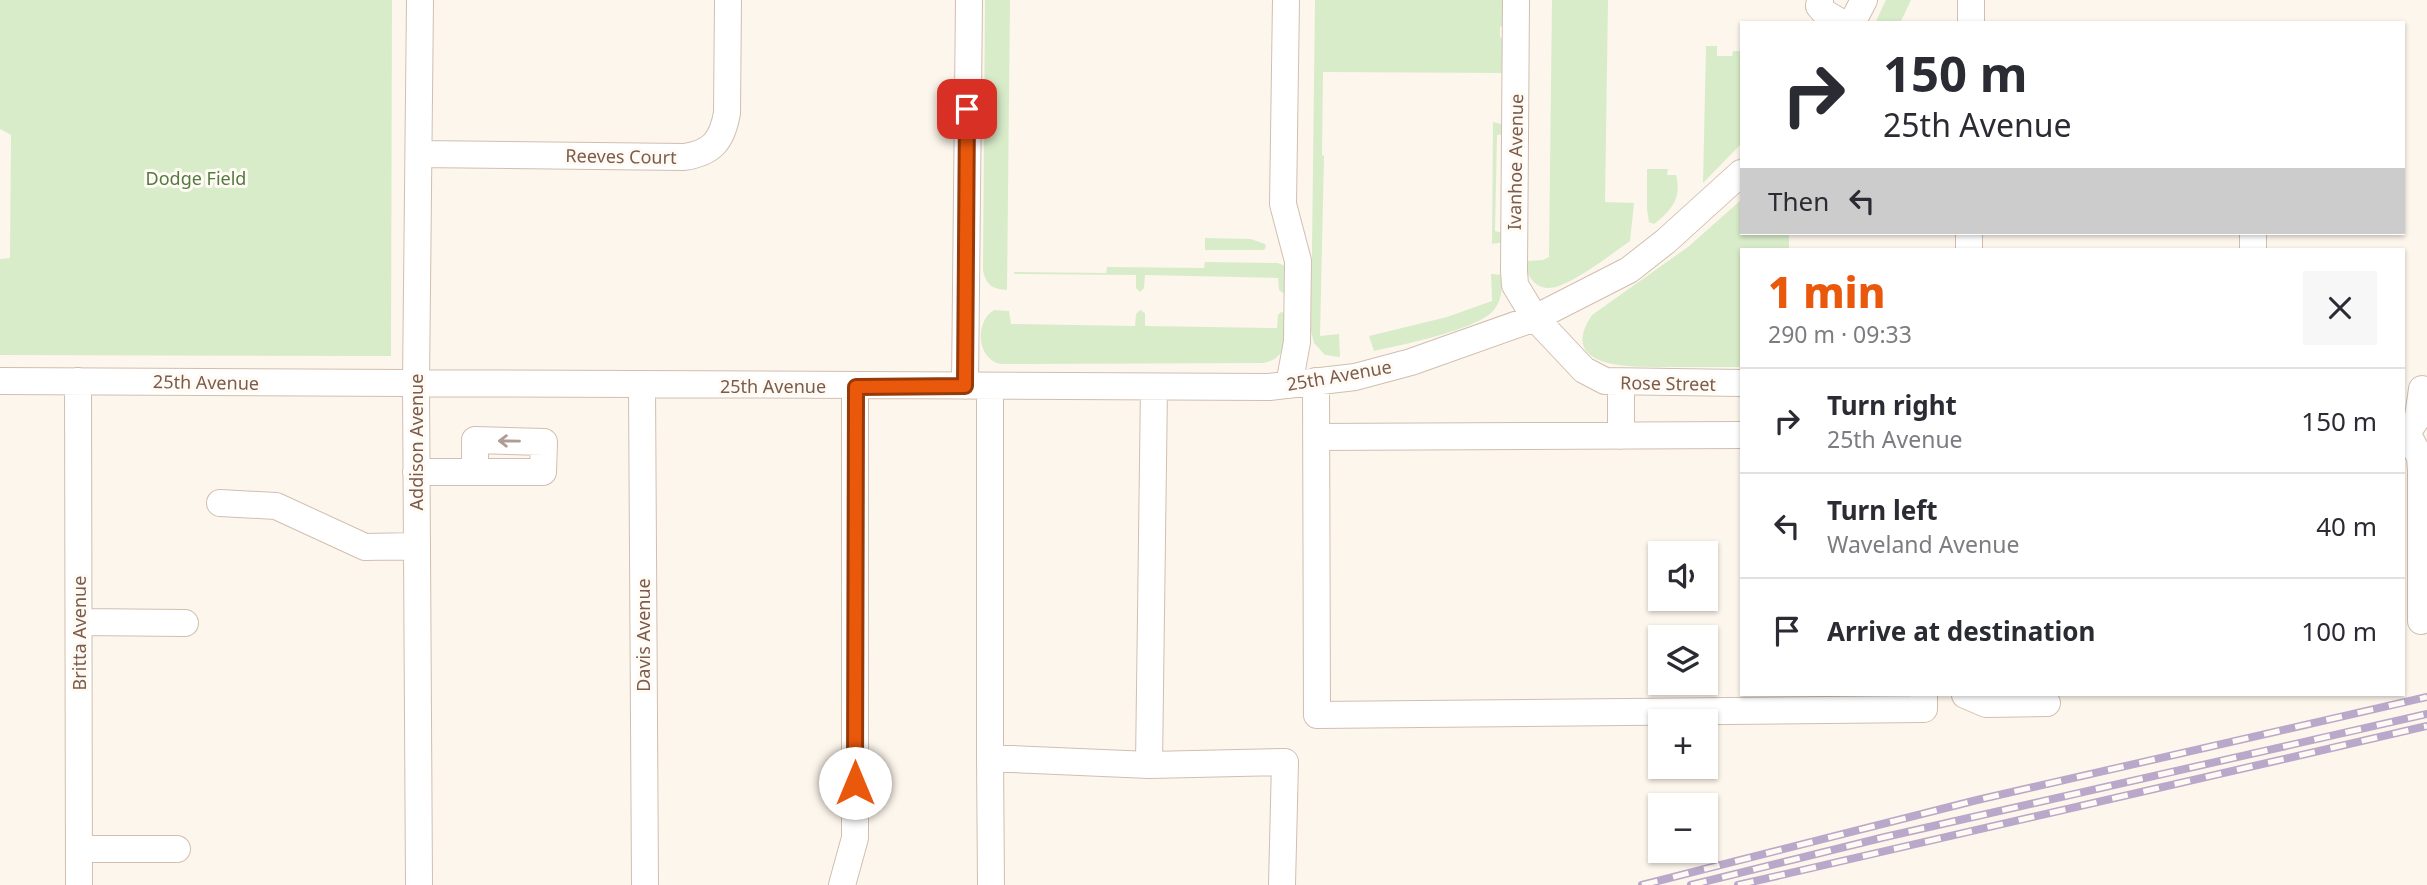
<!DOCTYPE html>
<meta charset="utf-8">
<style>
body{margin:0;font-family:"Noto Sans",sans-serif;background:#f7f7f7;color:#2b2b33;height:100vh;display:flex;flex-direction:column;font-size:26px;white-space:nowrap}
*{box-sizing:border-box;margin:0}
p{font-size:23px;color:#7c7c81}
.icon{flex:none;width:38px;height:38px;fill:none;stroke:currentColor;stroke-width:2;stroke-linecap:round;stroke-linejoin:round}
.map{position:relative;flex:1;overflow:hidden}
.drawer{position:absolute;left:1740px;top:248px;width:665px;height:448px;display:flex;flex-direction:column;background:#fff;border-radius:0px;box-shadow:0 2px 5px #0004}
.drawer>*{flex:none}
.top-card{position:absolute;left:1740px;top:21px;width:665px;height:214px;border-radius:0px;box-shadow:0 2px 5px #0004;background:#fff;color:#2b2b33;overflow:hidden}
.buttons{position:absolute;left:1648px;top:541px;display:grid;gap:14px}
.buttons a{display:grid;place-items:center;width:70px;height:70px;border-radius:0px;background:#fff;box-shadow:0 2px 5px #0004;font-size:35px}
.pin{position:absolute;display:grid;place-items:center;width:60px;height:60px;color:#fff;margin:-30px;border-radius:14px;box-shadow:0 4px 10px #0006}
.me{position:absolute;width:77px;margin:-38px;rotate:0deg;stroke-linejoin:round;filter:drop-shadow(0 0 5px #0008)}
.turn{display:flex;align-items:center;gap:24px;height:147px;padding:0 28px;font-size:32px}
.turn .icon{width:91px;height:91px;stroke-width:2.5}
.turn b{display:block;font-size:49px;line-height:60px}
.then{display:flex;align-items:center;height:66px;padding:0 28px;background:#0003;gap:14px;font-size:26px}
.round{display:grid;place-items:center;flex:none;width:74px;height:74px;border-radius:0px;background:#f7f7f7}
.overview{display:flex;align-items:center;justify-content:space-between;height:119px;padding:0 28px}
h1{font-size:42px;font-weight:800;line-height:52px;color:#ea580c}
ul{padding:0;list-style:none}
li{display:flex;align-items:center;gap:21px;height:105px;padding:0 28px;border-top:2px solid #e1e1e2}
li div{flex:1}
li b{display:block;font-size:26px}
li em{font-style:normal}
.map>svg:first-child{display:block}
</style>
<div class="map">
<svg width="2427" height="885" viewBox="0 0 2427 885">
<rect width="100%" height="100%" fill="#fdf6ec"/>
<path fill="#d8ecc9" d="M 0,0 L 392,0 L 391,356 L 0,355 L 0,259 L 10,258 L 11,135 L 0,129 Z
M 985,0 L 1010,0 L 1007,290 C 992,289 986,285 983,270 Z
M 1315,0 L 1506,0 L 1506,23 L 1500,27 L 1500,37 L 1505,41 L 1505,73 L 1323,72 L 1322,155 L 1324,156 L 1320,336 L 1339,334 L 1340,357 L 1325,355 L 1314,343 L 1311,331 Z
M 1552,0 L 1608,0 L 1605,202 L 1634,203 L 1630,241 C 1613,253 1567,289 1548,288 C 1536,288 1529,278 1525,267 L 1528,261 L 1543,260 L 1549,257 Z
M 1886,0 L 1911,0 L 1900,23 L 1875,23 Z
M 1706,46 L 1717,46 L 1717,56 L 1732,56 L 1733,51 L 1741,51 L 1741,144 L 1703,183 Z
M 1493,122 L 1505,125 L 1505,134 L 1497,135 L 1495,231 L 1503,233 L 1503,242 L 1492,244 Z
M 1647,169 L 1668,169 L 1667,175 L 1676,175 C 1682,198 1672,210 1654,224 L 1649,222 L 1647,209 Z
M 1741,200 L 1741,233 L 1789,233 L 1789,250 L 1741,250 L 1741,367 C 1719,367 1697,367 1675,367 C 1644,367 1553,373 1592,315 L 1688,247 Z
M 1205,238 L 1251,239 L 1265,244 L 1266,247 L 1264,250 L 1205,250 Z
M 1205,262 L 1278,263 L 1285,266 L 1286,292 L 1283,293 L 1279,290 L 1278,278 L 1145,275 L 1144,288 L 1140,292 L 1136,288 L 1136,275 L 1014,274 L 1014,272 L 1106,273 L 1107,267 L 1204,268 Z
M 1491,274 L 1503,275 C 1502,288 1502,301 1493,311 C 1476,330 1401,345 1374,351 L 1369,336 L 1447,317 L 1492,301 Z
M 994,310 L 1009,311 L 1011,324 L 1135,326 L 1136,314 L 1140,310 L 1145,313 L 1145,326 L 1277,328 L 1278,315 L 1281,312 L 1286,313 C 1286,334 1290,357 1264,363 L 1001,364 C 977,360 974,322 994,310 Z"/>
<g fill="none" stroke-linecap="round" stroke-linejoin="round">
<defs>
<path id="minor" d="M 1286,0 L 1283,204 L 1298,261 L 1297,342 L 1289,385
M 1516,0 L 1514,271 L 1515,285 L 1535,318 L 1584,370 L 1605,381 L 1741,383
M 1820,0 L 1819,6 L 1825,13 L 1842,23
M 1971,0 L 1971,23
M 1852,23 L 1864,0
M 419,154 L 684,157 C 712,153 722,141 727,113 L 728,0
M 1969,250 L 1969,233
M 2253,250 L 2253,233
M 0,381 L 1269,387 L 1355,377 L 1411,362 L 1535,318 L 1629,270 L 1666,241 L 1741,173
M 78,381 L 79,885
M 1316,381 L 1317,715 L 1924,709 L 1924,695
M 642,386 L 645,885
M 965,386 L 969,0
M 990,386 L 990,758 L 1149,765 L 1154,387
M 2407,433 L 2420,457 L 2421,470 L 2421,621
M 2403,434 L 2407,433 L 2418,417 L 2422,389
M 1621,436 L 1621,383
M 1316,437 L 1741,435
M 416,472 L 543,472 L 544,442 L 475,440 L 475,472
M 220,503 L 276,506 L 365,547 L 417,546
M 80,622 L 185,623
M 1965,695 L 1986,704 L 2047,703
M 990,758 L 991,885
M 1149,765 L 1285,762 L 1282,885
M 79,849 L 177,849
M 419,885 L 416,384 L 420,0
M 842,885 L 855,838 L 855,387"/>
</defs>
<use href="#minor" stroke="#d1beb0" stroke-width="28"/>
<use href="#minor" stroke="#fff" stroke-width="26"/>
<defs>
<path id="rail" d="M 1642,885 L 1977,800 L 2427,697
M 1691,885 L 1885,837 L 2427,714
M 1738,885 L 2427,726"/>
</defs>
<use href="#rail" stroke="#b9a8c9" stroke-width="8"/>
<use href="#rail" stroke="#fffaf3" stroke-width="5" stroke-dasharray="16" stroke-linecap="butt"/>
</g>
<defs><path id="oneway-shaft" d="M-6 0H5M1.5-3L5.5 0L1.5 3" fill="none" stroke-width="1.6" stroke-linecap="round" stroke-linejoin="round" transform="scale(1.75)"/></defs>
<use stroke="#af9d94" href="#oneway-shaft" transform="translate(509 441) rotate(-179)"/>
<g fill="none" stroke-linecap="round" stroke-linejoin="round">
<defs>
<path id="route" d="M 855,783 L 856,387 L 965,386 L 967,109"/>
</defs>
<use href="#route" stroke="#983908" stroke-width="18"/>
<use href="#route" stroke="#ea580c" stroke-width="12"/>
</g>
<g text-anchor="middle" dominant-baseline="central" stroke-width="6" stroke-linejoin="round" paint-order="stroke">
<g font-size="18" fill="#7a5c4d" stroke="#fffaf3">
<text transform="translate(621 156) rotate(1)">Reeves Court</text>
<text transform="translate(1515 162) rotate(-89)">Ivanhoe Avenue</text>
<text transform="translate(1339 375) rotate(-10)">25th Avenue</text>
<text transform="translate(206 382) rotate(1)">25th Avenue</text>
<text transform="translate(1668 383) rotate(1)">Rose Street</text>
<text x="773" y="386">25th Avenue</text>
<text transform="translate(416 442) rotate(-90)">Addison Avenue</text>
<text transform="translate(79 633) rotate(-90)">Britta Avenue</text>
<text transform="translate(643 635) rotate(-90)">Davis Avenue</text>
</g>
<g font-size="18" fill="#537a41" stroke="#fffaf3">
<text x="196" y="178">Dodge Field</text>
</g>
</g>
</svg>
<div class="buttons">
<a><svg class="icon" aria-label="sound" viewBox="0 0 24 24"><path d="M4 9h4l5-4v14l-5-4H4zM17 9q2 3 0 6"/></svg></a>
<a><svg class="icon" aria-label="layers" viewBox="0 0 24 24"><path d="M12 4l9 5-9 5-9-5zM3 14l9 5 9-5"/></svg></a>
<a>+</a>
<a>−</a>
</div>
<div class="pin" style="left:967px;top:109px;background:#d93025"><svg class="icon" aria-label="arrive" viewBox="0 0 24 24"><path d="M6 21V4h12l-3 4 3 4H6"/></svg></div>
<svg class="me" style="left:855px;top:783px" viewBox="-20 -20 40 40"><circle r="19" fill="#fff"/><path d="M0-13L10 11 0 6-10 11z" fill="#ea580c"/></svg>
<div class="top-card">
<div class="turn"><svg class="icon" aria-label="right" viewBox="0 0 24 24"><path d="M7 20v-9h11M14 6l5 5-5 5"/></svg><div><b>150 m</b>25th Avenue</div></div>
<div class="then">Then<svg class="icon" aria-label="left" viewBox="0 0 24 24"><path d="M17 20v-9H6M10 6l-5 5 5 5"/></svg></div>
</div>
<section class="drawer">
<div class="overview"><div><h1>1 min</h1><p>290 m · 09:33</p></div><a class="round"><svg class="icon" aria-label="close" viewBox="0 0 24 24"><path d="M6 6l12 12M18 6L6 18"/></svg></a></div>
<ul>
<li><svg class="icon" aria-label="right" viewBox="0 0 24 24"><path d="M7 20v-9h11M14 6l5 5-5 5"/></svg><div><b>Turn right</b><p>25th Avenue</p></div><em>150 m</em></li>
<li><svg class="icon" aria-label="left" viewBox="0 0 24 24"><path d="M17 20v-9H6M10 6l-5 5 5 5"/></svg><div><b>Turn left</b><p>Waveland Avenue</p></div><em>40 m</em></li>
<li><svg class="icon" aria-label="arrive" viewBox="0 0 24 24"><path d="M6 21V4h12l-3 4 3 4H6"/></svg><div><b>Arrive at destination</b></div><em>100 m</em></li>
</ul>
</section>
</div>
